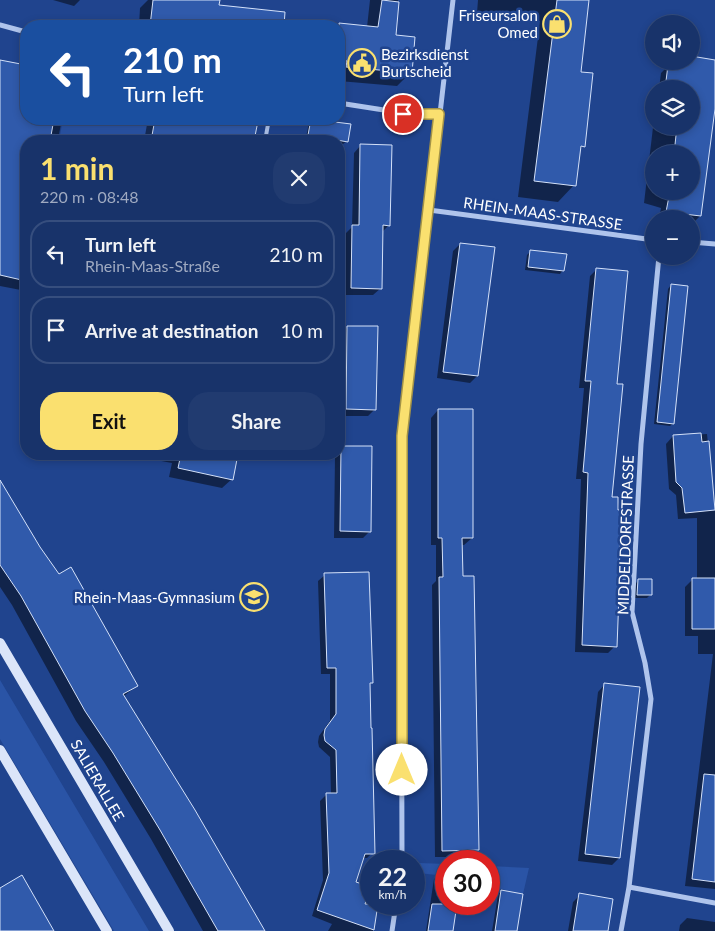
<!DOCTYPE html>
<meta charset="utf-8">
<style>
body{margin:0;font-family:Lato,sans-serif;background:#213b70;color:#f1f3f6;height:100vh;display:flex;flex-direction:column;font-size:19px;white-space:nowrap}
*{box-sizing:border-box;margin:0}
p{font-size:16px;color:#9faac1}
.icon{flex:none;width:28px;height:28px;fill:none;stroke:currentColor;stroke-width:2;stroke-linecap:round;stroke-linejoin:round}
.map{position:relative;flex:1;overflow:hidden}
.drawer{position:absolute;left:20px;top:135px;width:325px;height:325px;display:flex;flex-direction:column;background:#18336a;border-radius:20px;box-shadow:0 2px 8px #0003,0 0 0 1px #364e7e}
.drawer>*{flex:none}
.banner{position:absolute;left:20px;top:20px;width:325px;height:105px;border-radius:20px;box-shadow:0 2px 8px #0003,0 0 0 1px #364e7e;background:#1a4fa0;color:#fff;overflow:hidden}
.fabs{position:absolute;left:645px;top:15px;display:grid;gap:10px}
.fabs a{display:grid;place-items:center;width:55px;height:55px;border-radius:50%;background:#18336a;box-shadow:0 2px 8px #0003,0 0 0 1px #364e7e;font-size:25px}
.speed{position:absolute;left:360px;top:850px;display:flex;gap:10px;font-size:25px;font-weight:700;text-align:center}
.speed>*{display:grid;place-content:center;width:65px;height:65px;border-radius:50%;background:#18336a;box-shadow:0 2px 8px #0003,0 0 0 1px #364e7e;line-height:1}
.speed small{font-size:12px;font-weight:400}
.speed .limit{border:8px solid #d22;background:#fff;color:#111}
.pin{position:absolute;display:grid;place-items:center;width:42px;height:42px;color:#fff;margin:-21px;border:2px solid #fff;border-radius:50%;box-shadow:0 1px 5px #0007}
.me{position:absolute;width:55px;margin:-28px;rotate:0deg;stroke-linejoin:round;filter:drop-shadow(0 0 4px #0008)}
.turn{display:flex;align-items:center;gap:18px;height:105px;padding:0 20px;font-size:22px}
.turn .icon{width:65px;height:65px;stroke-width:2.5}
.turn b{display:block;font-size:35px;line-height:42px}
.round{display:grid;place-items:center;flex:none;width:52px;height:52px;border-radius:20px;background:#213b70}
.overview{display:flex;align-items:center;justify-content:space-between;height:85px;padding:0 20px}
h1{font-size:30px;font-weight:700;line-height:38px;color:#fae06f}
.button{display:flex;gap:10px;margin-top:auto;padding:10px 20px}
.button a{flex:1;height:58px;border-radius:20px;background:#fae06f;color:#111;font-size:20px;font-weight:700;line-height:58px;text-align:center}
.button a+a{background:#213b70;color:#f1f3f6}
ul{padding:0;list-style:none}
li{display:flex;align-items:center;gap:15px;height:68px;margin:0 10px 8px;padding:0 10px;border:2px solid #364e7e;border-radius:20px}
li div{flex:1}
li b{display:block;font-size:19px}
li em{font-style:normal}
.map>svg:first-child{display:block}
</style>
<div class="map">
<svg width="715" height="931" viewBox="0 0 715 931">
<rect width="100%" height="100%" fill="#20448e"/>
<path fill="#2a54a6" d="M 63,119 L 127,119 L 140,122 L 141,119 L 155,119 L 151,141 L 50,141 L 52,133 L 60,135 Z
M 0,680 L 149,931 L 114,931 L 0,739 Z
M 419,863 L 446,864 L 446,876 L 418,873 Z
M 489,866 L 529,868 L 523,894 L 489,886 Z"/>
<path fill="#0007" fill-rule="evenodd" d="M 53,0 L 80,0 L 74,6 Z
M 148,0 L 211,0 L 218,7 L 283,19 L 367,27 L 370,0 L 398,0 L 394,36 L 414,38 L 410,73 L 397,86 L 339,81 L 339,26 L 139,26 L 140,8 Z
M 478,0 L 588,0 L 579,73 L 583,146 L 579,150 L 574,185 L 558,202 L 518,197 L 540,21 L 477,13 Z
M 1,61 L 26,66 L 26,119 L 62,119 L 59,134 L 52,141 L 26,141 L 26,291 L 0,286 Z
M 682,61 L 715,61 L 715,101 L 700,216 L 693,223 L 691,223 L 691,219 L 659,219 L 661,208 L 644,203 L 654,119 L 654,126 L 691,126 L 691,89 L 659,89 L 661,73 L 668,66 L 679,65 ZM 654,154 L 691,154 L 691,191 L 654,191 Z
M 148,119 L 242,119 L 256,122 L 252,141 L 144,141 Z
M 312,119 L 349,125 L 347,141 L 343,144 L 339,144 L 339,141 L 324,141 L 306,138 L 309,122 Z
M 361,145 L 389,225 L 382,232 L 381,288 L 373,295 L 344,295 L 346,233 L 352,227 L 354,153 Z
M 460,244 L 477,376 L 470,383 L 437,378 L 453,251 Z
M 531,251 L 563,270 L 560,274 L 525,270 L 527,255 Z
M 597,269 L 616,385 L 611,498 L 618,580 L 627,594 L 620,602 L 617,602 L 615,646 L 608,653 L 575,652 L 581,479 L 576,479 L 584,388 L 579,388 L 590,276 Z
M 671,285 L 673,423 L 670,426 L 654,424 L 668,289 Z
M 348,327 L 375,409 L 368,416 L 339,416 L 340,334 Z
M 438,410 L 472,538 L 464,545 L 461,545 L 478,849 L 471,857 L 435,857 L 432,585 L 436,581 L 436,545 L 431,545 L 431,418 Z
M 707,434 L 715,511 L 715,889 L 685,886 L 713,654 L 698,654 L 698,636 L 685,636 L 685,587 L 692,580 L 697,580 L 697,518 L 678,519 L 676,495 L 669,489 L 666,444 L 673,436 Z
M 342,447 L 370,531 L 363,538 L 334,538 L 335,455 L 339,454 L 339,451 Z
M 124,454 L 237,454 L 232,479 L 222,488 L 169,477 L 172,463 Z
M 0,482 L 39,548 L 136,686 L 123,697 L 264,931 L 203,931 L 151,839 L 104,762 L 76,721 L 12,605 L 0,587 Z
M 325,575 L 372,682 L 369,685 L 374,851 L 367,858 L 363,858 L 355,883 L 371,888 L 371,904 L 377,904 L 373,931 L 328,931 L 332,924 L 312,916 L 323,880 L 320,801 L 327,794 L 331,794 L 330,757 L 319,747 L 318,742 L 319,736 L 330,721 L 330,674 L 321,674 L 318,581 Z
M 639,580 L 651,594 L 647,598 L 635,598 L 635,584 Z
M 605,684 L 619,858 L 612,865 L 578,861 L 598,692 Z
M 437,876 L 446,877 L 446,904 L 456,904 L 451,931 L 426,931 L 434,879 Z
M 501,891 L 516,931 L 492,931 L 498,895 Z
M 580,895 L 607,931 L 568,931 L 573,902 Z
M 687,918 L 715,922 L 715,931 L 679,931 L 680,925 Z"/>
<path fill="#305aab" stroke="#d4e1f9" d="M 153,0 L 220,0 L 219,5 L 285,12 L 284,26 L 150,26 Z
M 382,0 L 399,2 L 396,35 L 415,37 L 412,73 L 346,67 L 347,61 L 339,60 L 339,23 L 378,27 Z
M 557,0 L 589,0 L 581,72 L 593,73 L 585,147 L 581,146 L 576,186 L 534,181 Z
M 691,56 L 715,60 L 715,109 L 701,216 L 666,212 L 670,191 L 691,191 L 691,154 L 674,154 L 677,126 L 691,126 L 691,89 L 687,89 L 666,81 L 668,65 L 685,64 L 685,61 L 691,61 Z
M 0,60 L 26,65 L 26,119 L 54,119 L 50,141 L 26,141 L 26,281 L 0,275 Z
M 155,119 L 248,119 L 258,121 L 254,141 L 151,141 Z
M 311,119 L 351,124 L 348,142 L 308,135 Z
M 360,144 L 392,145 L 390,226 L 383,225 L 382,289 L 351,288 L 352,225 L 359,225 Z
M 460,243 L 495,247 L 478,376 L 443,372 Z
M 530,250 L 567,254 L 564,271 L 528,267 Z
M 596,268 L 628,271 L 617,384 L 623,384 L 612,497 L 618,497 L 618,510 L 621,510 L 619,579 L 629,579 L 629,595 L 619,595 L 617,647 L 582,645 L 588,473 L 583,472 L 591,381 L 585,381 Z
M 671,284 L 688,286 L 674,424 L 657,422 Z
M 347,326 L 378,326 L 376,410 L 346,409 Z
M 438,409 L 473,409 L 473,538 L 462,538 L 463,576 L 474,576 L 479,850 L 442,851 L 439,577 L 443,577 L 442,538 L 438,538 Z
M 701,433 L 702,442 L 709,441 L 715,510 L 685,513 L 682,488 L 676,482 L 673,435 Z
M 341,446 L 372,446 L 371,532 L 340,531 Z
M 181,454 L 238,454 L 233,480 L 178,468 Z
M 0,480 L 40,547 L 59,574 L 71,567 L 138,686 L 123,694 L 195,810 L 265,931 L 218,931 L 160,830 L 113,753 L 85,711 L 21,596 L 0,565 Z
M 369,572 L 373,683 L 370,683 L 371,728 L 372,728 L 375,854 L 365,854 L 356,882 L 371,887 L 365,904 L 378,904 L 374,930 L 317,910 L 329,873 L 326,793 L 337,793 L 336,750 L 325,741 L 324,735 L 325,729 L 336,714 L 336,668 L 327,668 L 324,573 Z
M 692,578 L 715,578 L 715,629 L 692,629 Z
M 638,579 L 652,579 L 652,595 L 637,595 Z
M 604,683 L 640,687 L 620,858 L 585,854 Z
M 704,774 L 715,775 L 715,882 L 692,879 Z
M 22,875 L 54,931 L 0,931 L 0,888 Z
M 501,890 L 523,894 L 517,931 L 495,931 Z
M 579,893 L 613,899 L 608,931 L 573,931 Z
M 432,904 L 457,904 L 453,931 L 428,931 Z"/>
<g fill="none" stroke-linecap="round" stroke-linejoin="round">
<path stroke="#afc4ec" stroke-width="4" d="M 265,141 L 269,119"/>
<path stroke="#afc4ec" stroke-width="5" d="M 0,25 L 26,32
M 339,103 L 403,113 L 439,114
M 429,210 L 654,240
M 691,242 L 715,244
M 402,861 L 401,436 L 416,298 L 429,210 L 453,0
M 629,887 L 715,903
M 392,931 L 396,904
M 621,931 L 629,887 L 651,699 L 645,663 L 632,612 L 641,444 L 659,256"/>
<path stroke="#dbe5f9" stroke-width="10" d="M 0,643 L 169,931
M 0,750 L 107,931"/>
</g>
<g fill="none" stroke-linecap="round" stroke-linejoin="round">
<defs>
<path id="route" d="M 402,770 L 402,436 L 439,114 L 403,114"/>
</defs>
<use href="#route" stroke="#a29248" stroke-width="12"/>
<use href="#route" stroke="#fae06f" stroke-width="9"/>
</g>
<defs>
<symbol id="shop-ring" viewBox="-11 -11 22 22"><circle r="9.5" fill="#20448e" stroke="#fae06f" stroke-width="1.5"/><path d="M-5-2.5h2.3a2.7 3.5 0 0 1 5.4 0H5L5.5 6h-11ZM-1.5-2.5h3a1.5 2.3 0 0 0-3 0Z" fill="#fae06f"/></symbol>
<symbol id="civic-ring" viewBox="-11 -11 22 22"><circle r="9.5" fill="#20448e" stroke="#fae06f" stroke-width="1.5"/><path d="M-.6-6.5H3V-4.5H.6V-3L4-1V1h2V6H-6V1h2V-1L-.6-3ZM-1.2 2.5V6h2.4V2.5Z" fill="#fae06f"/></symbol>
<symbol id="school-ring" viewBox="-11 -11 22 22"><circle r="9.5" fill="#20448e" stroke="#fae06f" stroke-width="1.5"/><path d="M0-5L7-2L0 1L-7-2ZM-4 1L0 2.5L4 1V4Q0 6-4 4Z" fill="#fae06f"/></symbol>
</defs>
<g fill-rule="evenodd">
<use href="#shop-ring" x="541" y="8" width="32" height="32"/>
<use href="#civic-ring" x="346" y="47" width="32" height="32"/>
<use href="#school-ring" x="238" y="581" width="32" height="32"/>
</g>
<g text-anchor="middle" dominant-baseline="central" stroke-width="5" stroke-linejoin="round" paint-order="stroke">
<g font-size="15" fill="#fff" stroke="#20448e" text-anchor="end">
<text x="538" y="15">Friseursalon<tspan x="538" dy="17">Omed</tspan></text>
<text x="381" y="54" text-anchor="start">Bezirksdienst<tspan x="381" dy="17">Burtscheid</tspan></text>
<text x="235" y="597">Rhein-Maas-Gymnasium</text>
</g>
<g font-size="15" fill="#fff" stroke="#20448e">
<text transform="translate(543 213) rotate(8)">RHEIN-MAAS-STRASSE</text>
<text transform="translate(625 535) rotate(-88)">MIDDELDORFSTRASSE</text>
<text transform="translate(98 780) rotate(60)">SALIERALLEE</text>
</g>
</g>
</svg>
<div class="fabs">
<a><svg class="icon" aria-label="sound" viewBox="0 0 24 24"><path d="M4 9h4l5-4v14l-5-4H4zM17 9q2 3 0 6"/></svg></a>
<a><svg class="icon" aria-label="layers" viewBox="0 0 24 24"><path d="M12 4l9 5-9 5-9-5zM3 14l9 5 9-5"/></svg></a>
<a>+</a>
<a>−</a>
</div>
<div class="speed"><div>22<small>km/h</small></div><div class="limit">30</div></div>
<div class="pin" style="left:403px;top:114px;background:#d93025"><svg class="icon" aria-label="arrive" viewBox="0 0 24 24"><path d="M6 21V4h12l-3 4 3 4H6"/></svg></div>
<svg class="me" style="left:402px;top:770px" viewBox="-20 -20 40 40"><circle r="19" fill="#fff"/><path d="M0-13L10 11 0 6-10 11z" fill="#fae06f"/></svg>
<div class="banner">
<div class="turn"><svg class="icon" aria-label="left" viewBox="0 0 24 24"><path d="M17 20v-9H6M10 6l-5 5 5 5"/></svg><div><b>210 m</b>Turn left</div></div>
</div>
<section class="drawer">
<div class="overview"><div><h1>1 min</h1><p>220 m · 08:48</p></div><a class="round"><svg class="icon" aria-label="close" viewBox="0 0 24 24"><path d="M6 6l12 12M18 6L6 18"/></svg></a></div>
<ul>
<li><svg class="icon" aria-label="left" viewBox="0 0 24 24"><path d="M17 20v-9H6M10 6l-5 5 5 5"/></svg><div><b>Turn left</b><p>Rhein-Maas-Straße</p></div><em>210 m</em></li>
<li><svg class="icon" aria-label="arrive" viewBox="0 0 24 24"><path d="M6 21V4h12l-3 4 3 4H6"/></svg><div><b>Arrive at destination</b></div><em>10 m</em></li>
</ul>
<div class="button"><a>Exit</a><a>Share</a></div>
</section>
</div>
